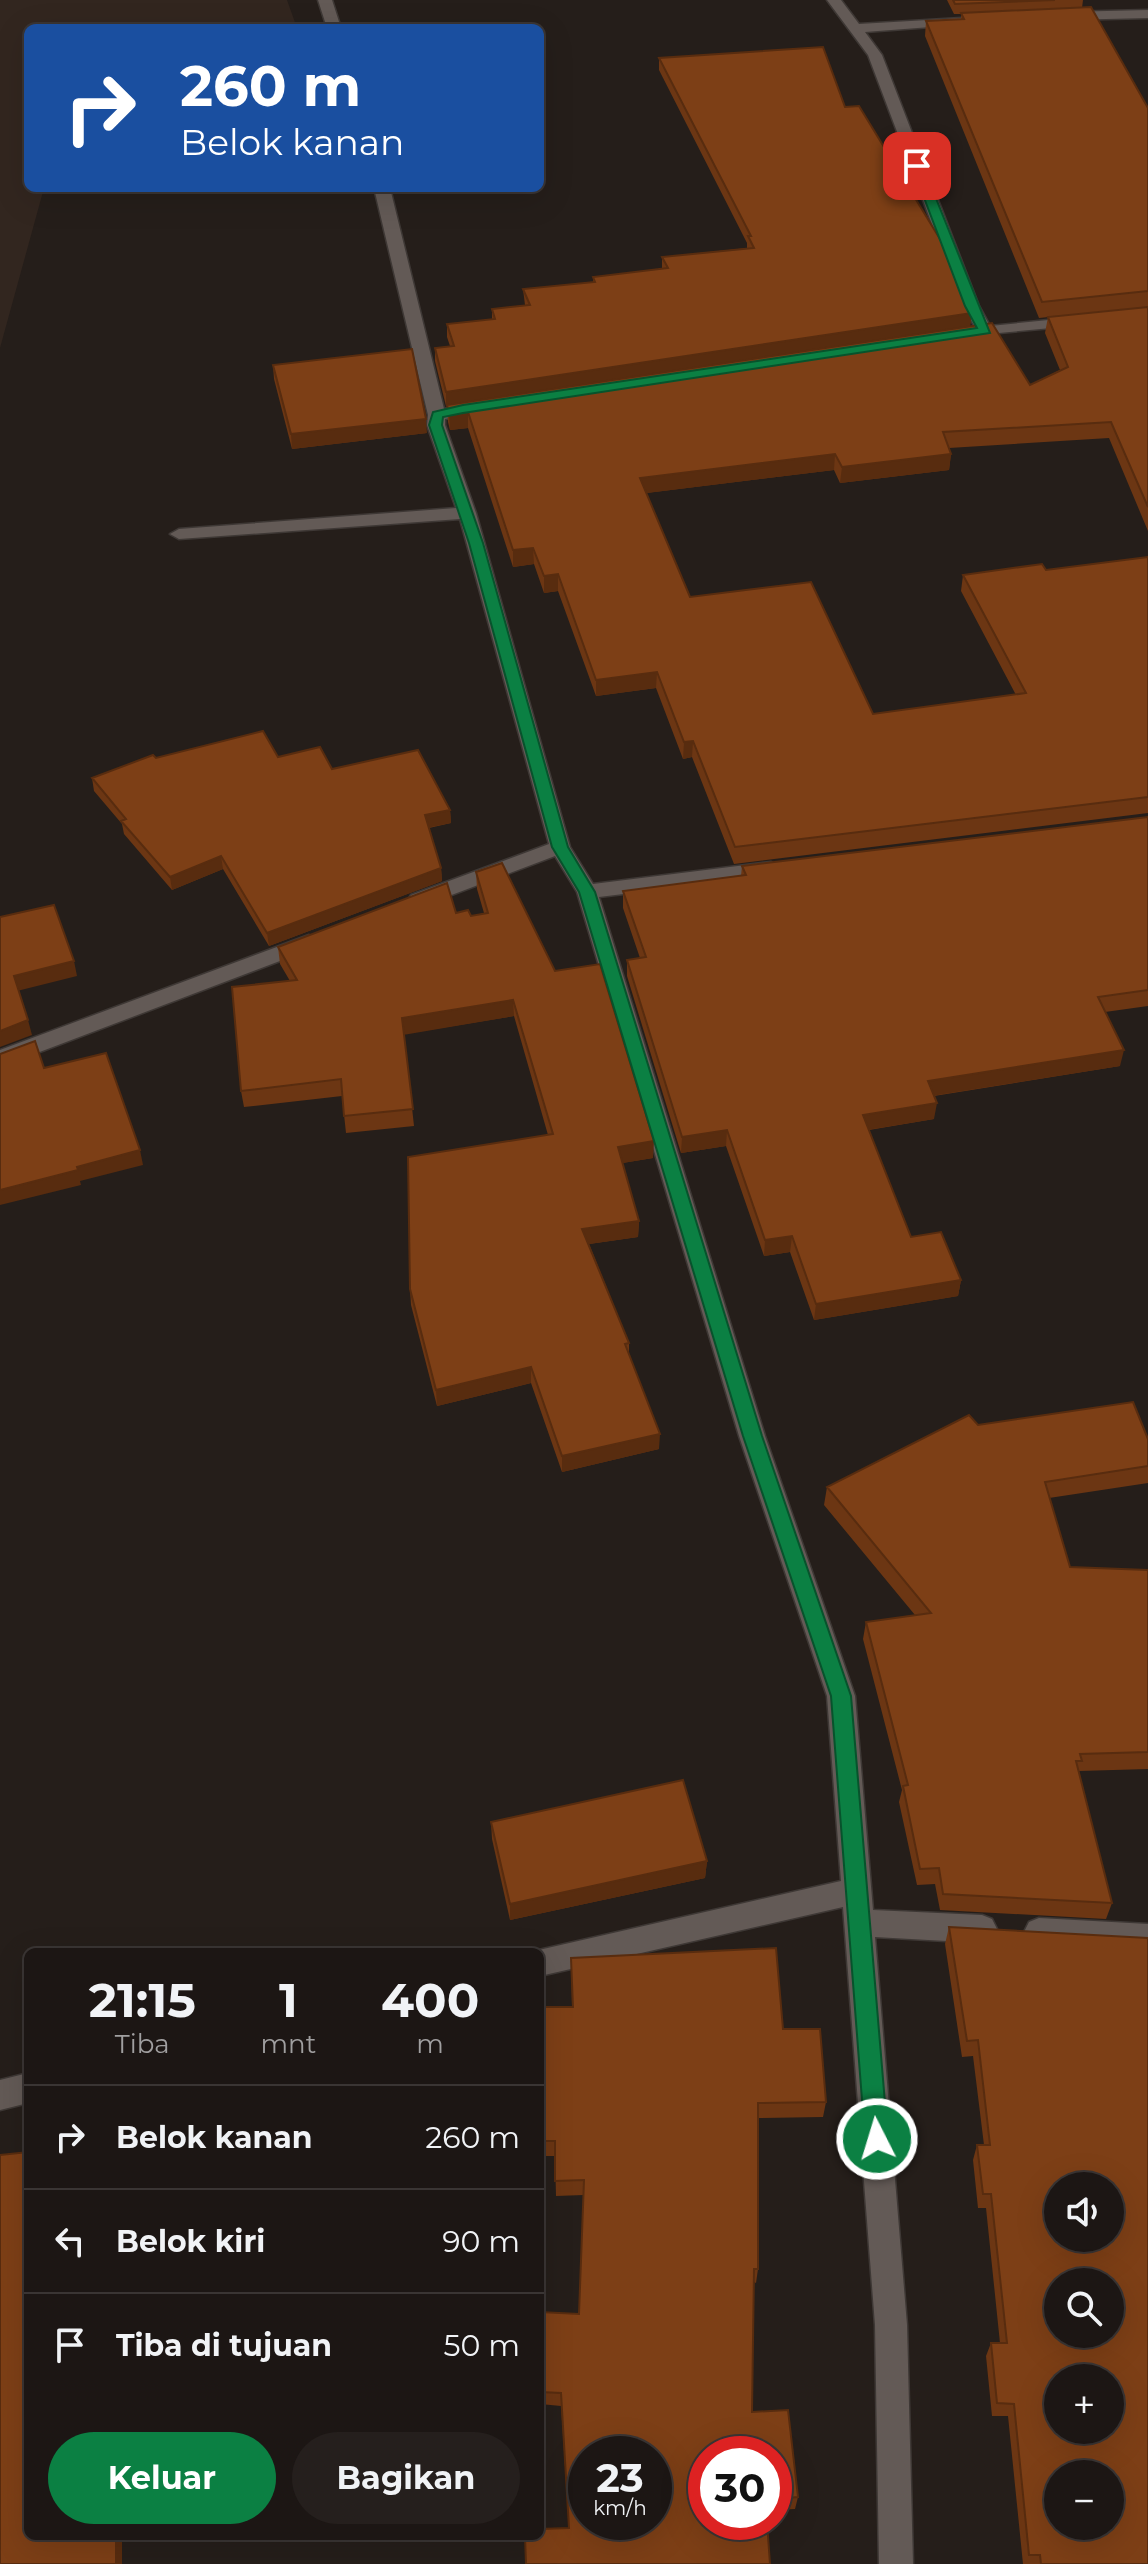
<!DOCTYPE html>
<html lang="id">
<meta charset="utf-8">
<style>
body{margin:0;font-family:Montserrat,sans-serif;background:#251f1d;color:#f1f3f6;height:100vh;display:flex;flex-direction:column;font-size:30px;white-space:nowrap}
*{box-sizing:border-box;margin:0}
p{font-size:26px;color:#a09fa0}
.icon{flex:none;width:44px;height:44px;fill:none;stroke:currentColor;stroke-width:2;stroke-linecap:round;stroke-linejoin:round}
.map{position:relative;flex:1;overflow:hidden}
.panel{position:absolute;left:24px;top:1948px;width:520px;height:592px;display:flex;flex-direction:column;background:#1c1614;border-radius:12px;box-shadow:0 8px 32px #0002,0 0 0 2px #3a3534}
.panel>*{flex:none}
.hud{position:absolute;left:24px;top:24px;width:520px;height:168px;border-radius:12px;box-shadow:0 8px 32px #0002,0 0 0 2px #3a3534;background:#1a4fa0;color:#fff;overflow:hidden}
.tools{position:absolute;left:1044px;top:2172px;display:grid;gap:16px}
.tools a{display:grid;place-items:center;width:80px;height:80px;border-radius:50%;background:#1c1614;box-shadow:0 8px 32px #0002,0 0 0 2px #3a3534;font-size:40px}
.speed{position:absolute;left:568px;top:2436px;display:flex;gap:16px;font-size:40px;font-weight:700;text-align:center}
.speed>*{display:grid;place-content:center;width:104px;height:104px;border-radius:50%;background:#1c1614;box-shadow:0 8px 32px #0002,0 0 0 2px #3a3534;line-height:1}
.speed small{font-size:20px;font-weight:400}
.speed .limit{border:12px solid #d22;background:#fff;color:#111}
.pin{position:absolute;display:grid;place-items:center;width:68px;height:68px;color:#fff;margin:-34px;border-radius:16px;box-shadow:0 4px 12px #0006}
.me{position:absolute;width:88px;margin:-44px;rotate:355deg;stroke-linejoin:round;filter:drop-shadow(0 0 6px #0008)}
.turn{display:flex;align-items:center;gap:28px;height:168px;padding:0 24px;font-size:36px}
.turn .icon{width:104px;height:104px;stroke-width:2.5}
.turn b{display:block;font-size:56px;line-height:68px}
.eta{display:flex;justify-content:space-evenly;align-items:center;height:136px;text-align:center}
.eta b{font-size:48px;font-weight:700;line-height:56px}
.action{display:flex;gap:16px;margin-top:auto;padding:16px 24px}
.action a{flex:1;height:92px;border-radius:48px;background:#0b8043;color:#fff;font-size:32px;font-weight:700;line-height:92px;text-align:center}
.action a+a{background:#251f1d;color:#f1f3f6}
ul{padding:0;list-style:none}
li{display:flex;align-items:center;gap:24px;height:104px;padding:0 24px;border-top:2px solid #3a3534}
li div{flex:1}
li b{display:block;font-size:30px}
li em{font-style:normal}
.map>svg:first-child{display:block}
</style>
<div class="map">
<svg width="1148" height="2564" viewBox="0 0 1148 2564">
<rect width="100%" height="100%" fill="#251e1a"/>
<path fill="#32261f" d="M 0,0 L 287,0 L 297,28 L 28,28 L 28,188 L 44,188 L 0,348 Z"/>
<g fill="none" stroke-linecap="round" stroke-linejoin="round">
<defs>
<path id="minor" d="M 318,0 L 332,0 L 341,28 L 327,28 Z
M 827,0 L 841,0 L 859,24 L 962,18 L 962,24 L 957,25 L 865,32 L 882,55 L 979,306 L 990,326 L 1078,317 L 1084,319 L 1084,325 L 955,337 L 955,331 L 975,327 L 963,306 L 868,55 Z
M 1148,10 L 1148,18 L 1065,20 L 1058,16 L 1065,12 Z
M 374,188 L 390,188 L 444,409 L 478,402 L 487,407 L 484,411 L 445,419 L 445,425 L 476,513 L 570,847 L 593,884 L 771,862 L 781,869 L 771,876 L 599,897 L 765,1436 L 855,1696 L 873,1910 L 982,1915 L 992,1919 L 997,1929 L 992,1939 L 982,1943 L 875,1937 L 907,2325 L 913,2564 L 879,2564 L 875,2325 L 843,1907 L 540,1976 L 540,1952 L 530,1952 L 841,1881 L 827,1696 L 739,1436 L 577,892 L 555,856 L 425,905 L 418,907 L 408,900 L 411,895 L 549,844 L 460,519 L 179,539 L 170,534 L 179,529 L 456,508 L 427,425 L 428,415 Z
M 309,935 L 320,942 L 317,947 L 0,1067 L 0,1050 Z
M 1039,1918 L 1148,1924 L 1148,1952 L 1039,1946 L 1029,1942 L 1024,1932 L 1029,1922 Z
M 28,2073 L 28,2103 L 0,2110 L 0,2080 Z"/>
</defs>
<use href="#minor" stroke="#3e3835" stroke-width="3"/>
<use href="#minor" fill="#635a56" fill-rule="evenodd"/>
</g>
<path fill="#6c3613" d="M 947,0 L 1083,0 L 1082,8 L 1148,108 L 1148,307 L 1039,318 L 925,36 L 926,21 L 961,19 L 961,14 L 954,14 Z
M 659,58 L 845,107 L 972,313 L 970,326 L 446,406 L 435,361 L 435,348 L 450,346 L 447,337 L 447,324 L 492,319 L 492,309 L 525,305 L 523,289 L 593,282 L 593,277 L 662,269 L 662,257 L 747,248 L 747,243 L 659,70 Z
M 1148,307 L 1148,531 L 1109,438 L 949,448 L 951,454 L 949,470 L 840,483 L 834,470 L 646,493 L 690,597 L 873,714 L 1016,695 L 961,591 L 963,575 L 1046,570 L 1148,557 L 1148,813 L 734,864 L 692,757 L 683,759 L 656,688 L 596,696 L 558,591 L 544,593 L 534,564 L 513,567 L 468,428 L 450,430 L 448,422 L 447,405 L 1030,385 L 1060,370 L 1045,333 L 1048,317 Z
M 273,365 L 427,433 L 292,449 L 274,379 Z
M 278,757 L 332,769 L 450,810 L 451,823 L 429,828 L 441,868 L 442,881 L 269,946 L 223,869 L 172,890 L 124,834 L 122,824 L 94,791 L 92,778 L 156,758 Z
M 1148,817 L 1148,1006 L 1105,1012 L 1120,1066 L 934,1096 L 934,1119 L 869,1130 L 911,1237 L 961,1280 L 958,1296 L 814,1320 L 790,1252 L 764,1256 L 726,1146 L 681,1153 L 627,976 L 627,960 L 640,958 L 623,908 L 623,891 L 741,876 L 742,866 Z
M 476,872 L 555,971 L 653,1158 L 622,1163 L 639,1221 L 638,1237 L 589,1244 L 629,1343 L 629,1354 L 659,1449 L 562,1472 L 531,1383 L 437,1406 L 411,1305 L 410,1289 L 548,1135 L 514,1016 L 404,1034 L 414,1126 L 346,1133 L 342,1096 L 244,1107 L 241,1091 L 290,981 L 280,964 L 278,947 L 456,913 L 471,916 L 484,913 L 477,889 Z
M 978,1425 L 1148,1439 L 1148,1483 L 1049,1498 L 1070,1567 L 1148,1570 L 1148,1769 L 1079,1771 L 1112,1903 L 1106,1919 L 940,1910 L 935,1884 L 917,1885 L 899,1802 L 902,1790 L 863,1639 L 866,1622 L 915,1615 L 824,1505 L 827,1487 Z
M 491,1822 L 707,1861 L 705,1878 L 510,1920 L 492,1839 Z
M 949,1927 L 1148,2564 L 1023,2564 L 1008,2416 L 992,2416 L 986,2356 L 991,2343 L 1000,2343 L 986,2208 L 978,2208 L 973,2160 L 977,2145 L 984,2145 L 973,2056 L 962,2057 L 945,1944 Z
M 571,1958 L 783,2029 L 826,2102 L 823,2117 L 758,2118 L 758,2269 L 756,2283 L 754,2282 L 752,2412 L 798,2497 L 795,2509 L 774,2510 L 774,2454 L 569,2528 L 561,2406 L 540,2404 L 540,2312 L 579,2314 L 584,2195 L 556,2196 L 555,2156 L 540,2156 L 540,2007 L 572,2007 Z"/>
<path fill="#582c0f" d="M 972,313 L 970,326 L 446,406 L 446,392 Z
M 468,412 L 468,428 L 450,430 L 449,414 Z
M 426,419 L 427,433 L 292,449 L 291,434 Z
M 835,454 L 834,470 L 639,494 L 640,478 Z
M 951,454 L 949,470 L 840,483 L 842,467 Z
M 533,548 L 534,564 L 513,567 L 513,550 Z
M 558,574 L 558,591 L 544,593 L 544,576 Z
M 657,672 L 656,688 L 596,696 L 596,680 Z
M 693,741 L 692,757 L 683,759 L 684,742 Z
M 450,810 L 451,823 L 426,828 L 425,815 Z
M 221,856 L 223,869 L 172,890 L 170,877 Z
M 441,868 L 442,881 L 269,946 L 267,933 Z
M 74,961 L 77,976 L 17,991 L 14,976 Z
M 513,1000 L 514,1016 L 403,1035 L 402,1018 Z
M 28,1020 L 32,1035 L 0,1047 L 0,1031 Z
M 1124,1050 L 1120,1066 L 925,1097 L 928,1081 Z
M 937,1103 L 934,1119 L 861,1131 L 863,1115 Z
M 727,1130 L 726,1146 L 681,1153 L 682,1137 Z
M 654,1141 L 653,1158 L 617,1164 L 618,1147 Z
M 140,1150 L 143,1165 L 80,1181 L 81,1185 L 0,1205 L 0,1190 L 77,1167 Z
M 639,1221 L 638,1237 L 582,1245 L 582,1229 Z
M 792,1236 L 790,1252 L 764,1256 L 765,1240 Z
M 961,1280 L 958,1296 L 814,1320 L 816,1304 Z
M 531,1367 L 531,1383 L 437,1406 L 436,1390 Z
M 660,1434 L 659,1449 L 562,1472 L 562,1456 Z
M 707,1861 L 705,1878 L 510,1920 L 510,1904 Z
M 116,2536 L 122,2536 L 122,2564 L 116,2564 Z"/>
<path fill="#7d3f16" stroke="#582c0f" stroke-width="2" fill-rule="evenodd" d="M 953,0 L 1055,0 L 955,4 Z
M 1091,7 L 1148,108 L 1148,291 L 1042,302 L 926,21 L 964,19 L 961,13 Z
M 823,47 L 845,107 L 859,106 L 943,244 L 972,313 L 446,392 L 435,348 L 454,346 L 447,324 L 495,319 L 492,309 L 530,305 L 523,289 L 595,282 L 593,277 L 668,268 L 662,257 L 754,248 L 748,236 L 751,236 L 659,58 Z
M 1148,307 L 1148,507 L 1111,422 L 943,432 L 951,454 L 842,467 L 835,454 L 640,478 L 690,597 L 811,582 L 873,714 L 1026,693 L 963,575 L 1042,564 L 1046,570 L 1148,557 L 1148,797 L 735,847 L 693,741 L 684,742 L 657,672 L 596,680 L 558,574 L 544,576 L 533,548 L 513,550 L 468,412 L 449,414 L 447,405 L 992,323 L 1030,385 L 1068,367 L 1048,317 Z
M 412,349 L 426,419 L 291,434 L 273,365 Z
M 263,731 L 278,757 L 320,747 L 332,769 L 418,750 L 450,810 L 425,815 L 441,868 L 267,933 L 221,856 L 170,877 L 121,821 L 126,819 L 92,778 L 153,755 L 156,758 Z
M 1148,817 L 1148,990 L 1098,997 L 1124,1050 L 928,1081 L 937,1103 L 863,1115 L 911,1237 L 941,1232 L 961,1280 L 816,1304 L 792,1236 L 765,1240 L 727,1130 L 682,1137 L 627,960 L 646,957 L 623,891 L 746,875 L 742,866 Z
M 502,863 L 555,971 L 600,964 L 654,1141 L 618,1147 L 639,1221 L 582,1229 L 629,1343 L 625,1344 L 660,1434 L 562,1456 L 531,1367 L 436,1390 L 410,1289 L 408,1157 L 553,1134 L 513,1000 L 402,1018 L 413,1109 L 344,1116 L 341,1079 L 241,1091 L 232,987 L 297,980 L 278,947 L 447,883 L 456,913 L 468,910 L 471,916 L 488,913 L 476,872 Z
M 54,905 L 74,961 L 14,976 L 28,1020 L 0,1031 L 0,917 Z
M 35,1041 L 44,1068 L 106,1053 L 140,1150 L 77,1167 L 78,1170 L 0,1190 L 0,1054 Z
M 1133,1402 L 1148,1439 L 1148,1466 L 1045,1482 L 1070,1567 L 1148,1570 L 1148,1752 L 1080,1754 L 1082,1761 L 1076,1761 L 1112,1903 L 943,1894 L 939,1868 L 920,1869 L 903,1786 L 908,1785 L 866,1622 L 931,1613 L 827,1487 L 969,1415 L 978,1425 Z
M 683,1780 L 707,1861 L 510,1904 L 491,1822 Z
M 949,1927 L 1148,1938 L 1148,2564 L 1041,2564 L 1040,2555 L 1029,2555 L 1014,2404 L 997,2403 L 991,2343 L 1007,2343 L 991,2194 L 983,2194 L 977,2145 L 990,2145 L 978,2040 L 967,2041 ZM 1058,2186 L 1110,2186 L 1110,2238 L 1058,2238 ZM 1058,2282 L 1110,2282 L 1110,2334 L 1058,2334 ZM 1058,2378 L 1110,2378 L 1110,2430 L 1058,2430 ZM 1058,2474 L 1110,2474 L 1110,2526 L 1058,2526 Z
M 776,1948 L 783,2029 L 820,2029 L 826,2102 L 758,2103 L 758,2269 L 754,2269 L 752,2412 L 788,2410 L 798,2497 L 774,2499 L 774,2454 L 706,2454 L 706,2522 L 767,2522 L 770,2564 L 526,2564 L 525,2536 L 540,2536 L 540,2529 L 569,2528 L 561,2393 L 540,2392 L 540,2312 L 579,2314 L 584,2180 L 555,2181 L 555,2141 L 540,2141 L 540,2007 L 573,2007 L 571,1958 ZM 586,2454 L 654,2454 L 654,2522 L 586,2522 Z
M 28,2152 L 28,2536 L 116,2536 L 116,2564 L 0,2564 L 0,2155 Z"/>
<path fill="#0b8043" stroke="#07532c" stroke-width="2" d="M 917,163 L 923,166 L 990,333 L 463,413 L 443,417 L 442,425 L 483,543 L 568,847 L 595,892 L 762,1436 L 851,1696 L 888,2139 L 885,2148 L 877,2151 L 868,2148 L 865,2139 L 831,1696 L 743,1436 L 579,892 L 552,847 L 469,543 L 429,425 L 433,412 L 463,405 L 977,328 L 965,306 L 912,166 Z"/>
</svg>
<div class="tools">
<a><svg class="icon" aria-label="sound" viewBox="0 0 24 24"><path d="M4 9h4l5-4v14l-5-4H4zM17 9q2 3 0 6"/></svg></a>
<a><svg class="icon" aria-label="search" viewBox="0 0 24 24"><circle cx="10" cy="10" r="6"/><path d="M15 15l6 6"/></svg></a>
<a>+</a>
<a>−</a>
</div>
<div class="speed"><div>23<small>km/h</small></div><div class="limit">30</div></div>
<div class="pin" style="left:917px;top:166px;background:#d93025"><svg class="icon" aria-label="arrive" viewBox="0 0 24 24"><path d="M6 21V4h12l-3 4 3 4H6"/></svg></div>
<svg class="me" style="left:877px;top:2139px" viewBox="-20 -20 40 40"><circle r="17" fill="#0b8043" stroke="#fff" stroke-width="3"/><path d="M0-11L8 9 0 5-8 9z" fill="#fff"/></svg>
<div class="hud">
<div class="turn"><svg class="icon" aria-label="right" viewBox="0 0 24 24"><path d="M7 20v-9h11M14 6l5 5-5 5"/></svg><div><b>260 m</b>Belok kanan</div></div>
</div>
<section class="panel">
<div class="eta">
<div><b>21:15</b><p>Tiba</p></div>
<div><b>1</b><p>mnt</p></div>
<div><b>400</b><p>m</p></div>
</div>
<ul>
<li><svg class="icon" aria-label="right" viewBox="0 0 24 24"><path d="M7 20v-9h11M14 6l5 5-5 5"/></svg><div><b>Belok kanan</b></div><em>260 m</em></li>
<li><svg class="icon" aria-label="left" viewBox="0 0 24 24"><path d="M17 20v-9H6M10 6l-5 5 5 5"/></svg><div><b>Belok kiri</b></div><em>90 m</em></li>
<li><svg class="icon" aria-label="arrive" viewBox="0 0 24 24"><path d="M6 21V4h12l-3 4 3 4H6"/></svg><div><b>Tiba di tujuan</b></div><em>50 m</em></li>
</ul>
<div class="action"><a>Keluar</a><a>Bagikan</a></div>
</section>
</div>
